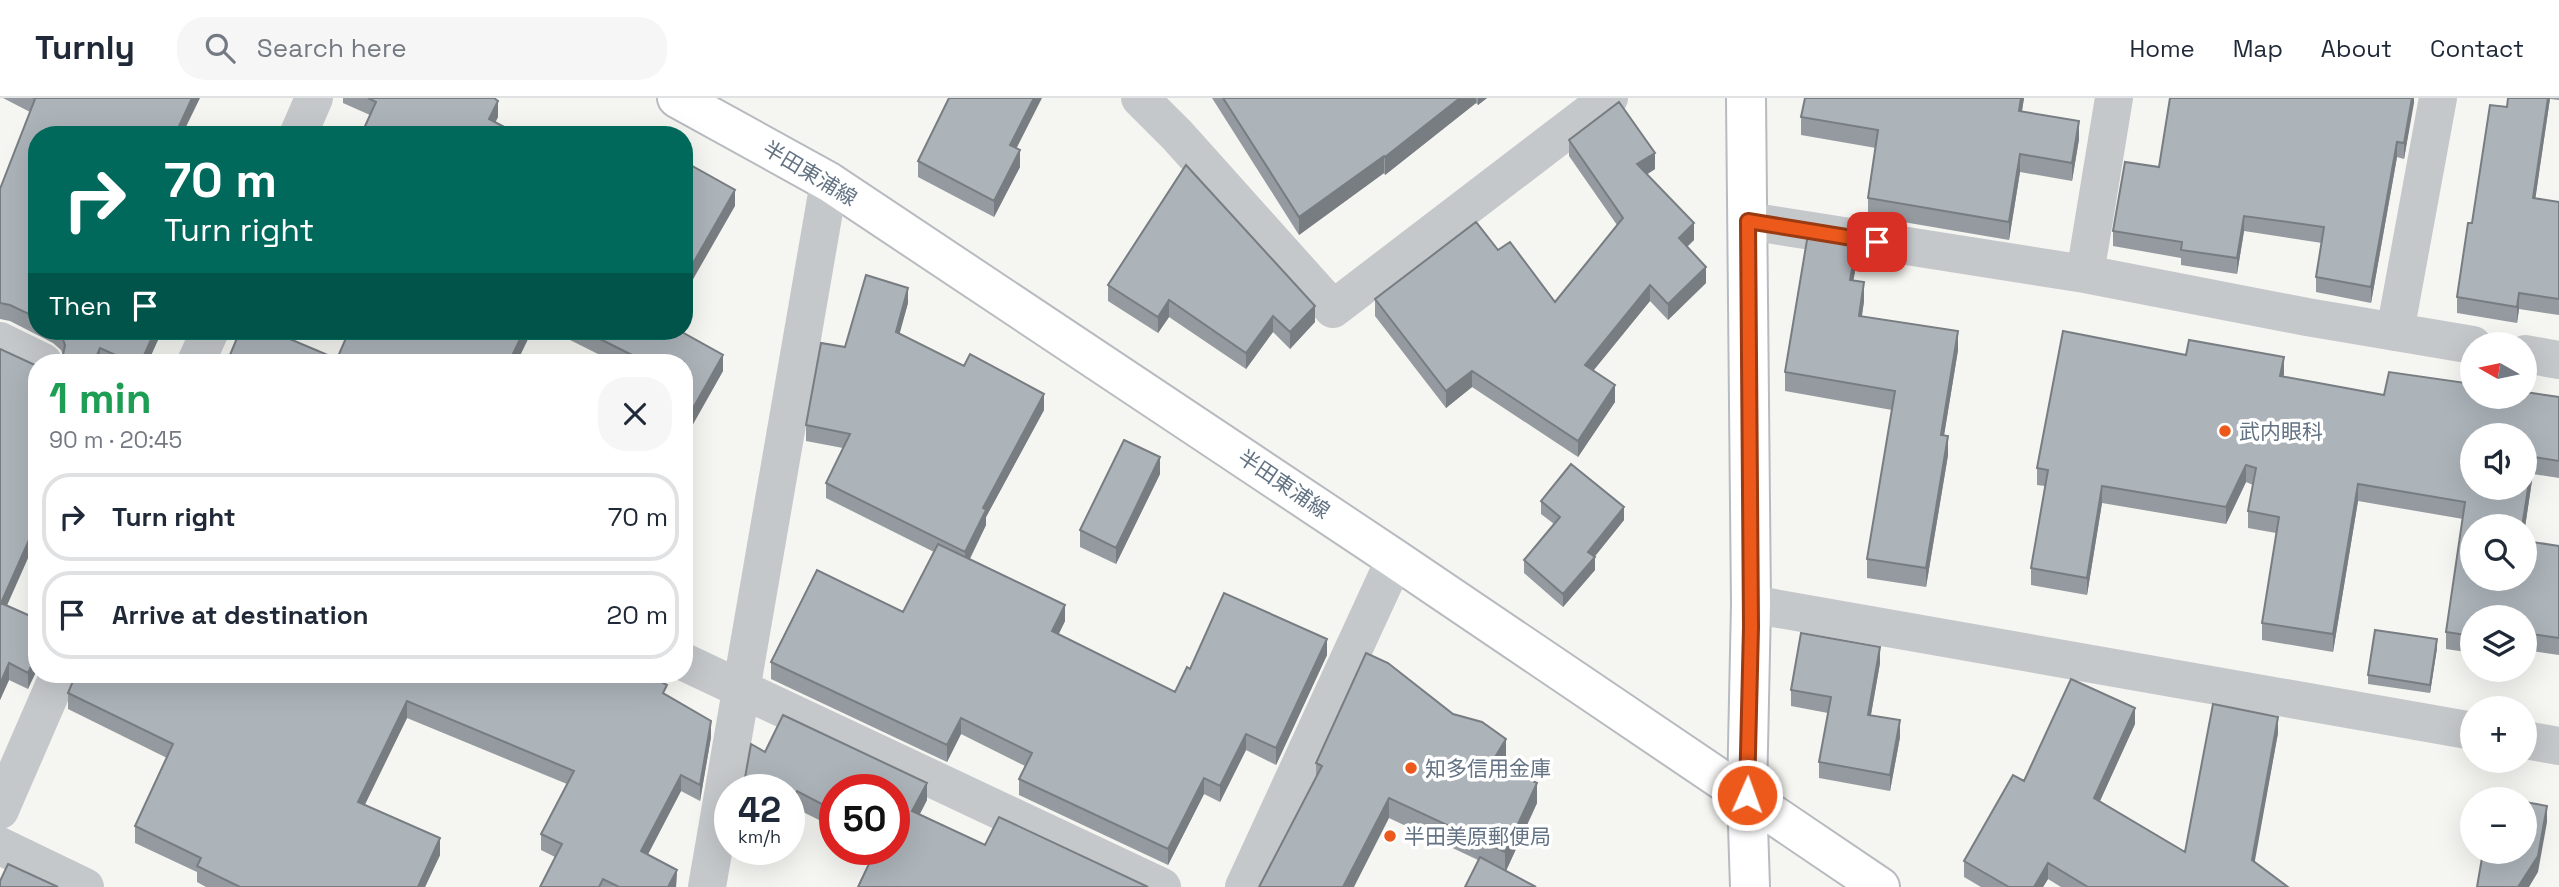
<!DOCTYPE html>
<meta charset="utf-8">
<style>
body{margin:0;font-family:"Space Grotesk","Noto Sans JP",sans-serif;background:#f6f6f7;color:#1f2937;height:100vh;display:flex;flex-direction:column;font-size:26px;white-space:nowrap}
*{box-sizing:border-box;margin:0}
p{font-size:23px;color:#747a83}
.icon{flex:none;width:38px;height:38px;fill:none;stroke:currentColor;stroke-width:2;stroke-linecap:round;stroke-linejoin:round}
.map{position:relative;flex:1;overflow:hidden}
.panel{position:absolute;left:28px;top:256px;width:665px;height:329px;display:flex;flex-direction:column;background:#fff;border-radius:28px;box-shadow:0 7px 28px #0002}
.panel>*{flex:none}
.guide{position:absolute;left:28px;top:28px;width:665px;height:214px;border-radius:28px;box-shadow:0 7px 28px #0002;background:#00695c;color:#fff;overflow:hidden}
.needle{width:46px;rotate:279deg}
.tools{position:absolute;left:2460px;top:234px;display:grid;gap:14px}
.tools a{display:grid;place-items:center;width:77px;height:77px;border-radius:50%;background:#fff;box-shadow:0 7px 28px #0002;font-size:35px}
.speed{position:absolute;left:714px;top:676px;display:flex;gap:14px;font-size:35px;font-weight:700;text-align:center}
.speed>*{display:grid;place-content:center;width:91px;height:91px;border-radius:50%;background:#fff;box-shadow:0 7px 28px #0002;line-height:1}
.speed small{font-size:18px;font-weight:400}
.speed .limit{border:10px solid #d22;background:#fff;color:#111}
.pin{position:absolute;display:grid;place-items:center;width:60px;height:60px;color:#fff;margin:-30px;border-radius:14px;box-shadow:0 4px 10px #0006}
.me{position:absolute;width:77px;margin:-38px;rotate:2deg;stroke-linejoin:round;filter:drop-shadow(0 0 5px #0008)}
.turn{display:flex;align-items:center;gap:24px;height:147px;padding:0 21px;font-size:32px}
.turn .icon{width:91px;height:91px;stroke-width:2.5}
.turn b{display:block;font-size:49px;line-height:60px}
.then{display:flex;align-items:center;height:66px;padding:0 21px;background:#0003;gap:14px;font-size:26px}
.round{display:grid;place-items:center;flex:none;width:74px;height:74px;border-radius:28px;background:#f6f6f7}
.summary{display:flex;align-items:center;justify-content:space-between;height:119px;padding:0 21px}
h1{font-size:42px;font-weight:700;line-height:52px;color:#1e9e55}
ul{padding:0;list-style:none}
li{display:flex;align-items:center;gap:21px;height:88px;margin:0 14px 10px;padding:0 7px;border:4px solid #e0e1e3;border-radius:28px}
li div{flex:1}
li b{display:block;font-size:26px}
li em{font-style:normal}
header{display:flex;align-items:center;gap:42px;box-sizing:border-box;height:98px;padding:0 35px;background:#fff;border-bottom:2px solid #e0e1e3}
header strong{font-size:33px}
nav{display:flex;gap:38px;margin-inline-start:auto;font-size:24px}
.search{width:490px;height:63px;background:#f6f6f7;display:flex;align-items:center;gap:18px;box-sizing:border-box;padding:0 24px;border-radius:28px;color:#747a83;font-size:26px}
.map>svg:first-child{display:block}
</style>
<header>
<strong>Turnly</strong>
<div class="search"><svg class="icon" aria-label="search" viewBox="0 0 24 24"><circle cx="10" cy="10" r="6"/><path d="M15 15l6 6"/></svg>Search here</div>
<nav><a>Home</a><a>Map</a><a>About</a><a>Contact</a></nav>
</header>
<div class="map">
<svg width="2559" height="789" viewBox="0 0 2559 789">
<rect width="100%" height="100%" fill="#f5f5f1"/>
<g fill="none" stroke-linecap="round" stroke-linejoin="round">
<defs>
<path id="secondary" d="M 677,0 L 829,84 L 1395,461 L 1880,789
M 1746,0 L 1751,506 L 1747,697 L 1750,789"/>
</defs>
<use href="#secondary" stroke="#b7bbc0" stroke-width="42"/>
<path stroke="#c5c8cb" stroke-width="38" d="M 1140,0 L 1177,37 L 1333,211 L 1609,0
M 298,37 L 314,0
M 1748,123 L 2085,176 L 2307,219 L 2473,247
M 2085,176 L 2114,0
M 2395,234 L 2438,0
M 0,243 L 43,264
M 2525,256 L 2559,262
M 196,264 L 210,233
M 1751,506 L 2473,633
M 684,564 L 1162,789
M 2525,642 L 2559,648
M 0,712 L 59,576
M 0,748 L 85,789
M 707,789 L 829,84
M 1244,789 L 1395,461"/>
<use href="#secondary" stroke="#fff" stroke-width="38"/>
</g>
<path fill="#949a9f" d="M 3,0 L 200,0 L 37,37 L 37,233 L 162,233 L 148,264 L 56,264 L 63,257 L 61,252 L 53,245 L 10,223 L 0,221 L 0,91 L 30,14 Z
M 343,0 L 494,0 L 498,19 L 495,24 L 510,37 L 370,17 L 343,5 Z
M 1212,0 L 1487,0 L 1478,7 L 1476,5 L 1385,77 L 1384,75 L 1299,137 Z
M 1805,0 L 2024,0 L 2022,13 L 2079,41 L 2072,83 L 2020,74 L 2009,142 L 1868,118 L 1868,100 L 1876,50 L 1801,37 L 1801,19 Z
M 2414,0 L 2404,61 L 2397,59 L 2371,205 L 2316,194 L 2316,179 L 2322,145 L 2244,133 L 2237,176 L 2181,167 L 2181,160 L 2113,148 L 2113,133 L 2159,69 Z
M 2508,0 L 2559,0 L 2559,2 L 2550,1 L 2535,101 L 2559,104 L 2559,217 L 2519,211 L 2517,225 L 2457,215 L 2457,199 L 2472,125 L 2507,9 Z
M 1569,42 L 1655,71 L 1647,76 L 1694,142 L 1687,149 L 1706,185 L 1668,222 L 1650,203 L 1593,272 L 1615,304 L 1578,359 L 1472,289 L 1446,310 L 1375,218 L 1375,201 L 1498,152 L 1555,204 L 1617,127 L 1569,58 Z
M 918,63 L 1020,69 L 994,119 L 918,79 Z
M 1857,163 L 1853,182 L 1864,203 L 1862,218 L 1958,252 L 1944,337 L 1948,357 L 1926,489 L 1867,480 L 1867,461 L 1892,312 L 1785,293 L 1785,274 Z
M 1108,187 L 1315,224 L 1290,251 L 1273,234 L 1246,271 L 1169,219 L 1158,235 L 1108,203 Z
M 908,205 L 899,235 L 1044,312 L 986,419 L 986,427 L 970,461 L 1065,523 L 1058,537 L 1175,594 L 1190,571 L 1327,557 L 1276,667 L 1246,652 L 1220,704 L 1204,696 L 1168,767 L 1019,697 L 1019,681 L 1025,668 L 961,636 L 947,664 L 771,581 L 771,564 L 903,514 L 934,454 L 826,400 L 826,385 L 843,350 L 806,343 L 806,327 L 845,249 Z
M 552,233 L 680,233 L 723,273 L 684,342 L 684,264 L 614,264 Z
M 0,251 L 7,508 L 37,521 L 28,591 L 9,582 L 0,602 Z
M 2284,276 L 2283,279 L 2384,297 L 2559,299 L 2559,380 L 2533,376 L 2525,429 L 2473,429 L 2527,443 L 2559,448 L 2559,557 L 2525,552 L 2525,520 L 2473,520 L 2473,555 L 2446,551 L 2446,534 L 2463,421 L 2358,403 L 2333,554 L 2262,542 L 2262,525 L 2276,435 L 2248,430 L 2248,413 L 2253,387 L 2246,384 L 2226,426 L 2102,405 L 2087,497 L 2031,487 L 2031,470 L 2045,388 L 2037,387 L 2037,370 Z
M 1160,376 L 1116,466 L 1080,449 L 1080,432 Z
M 1541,403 L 1624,422 L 1594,459 L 1595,472 L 1563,509 L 1524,475 L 1524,462 L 1554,426 L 1541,416 Z
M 2437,550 L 2430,595 L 2368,586 L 2368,577 Z
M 1880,565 L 1871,617 L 1900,639 L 1890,693 L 1819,680 L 1819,664 L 1828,615 L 1791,608 L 1791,592 Z
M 68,595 L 667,597 L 711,639 L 700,703 L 681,693 L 647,757 L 677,772 L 676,789 L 540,789 L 555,759 L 541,752 L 541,736 L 567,686 L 407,620 L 364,707 L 440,757 L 425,789 L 206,789 L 197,784 L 197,774 L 135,745 L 135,728 L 167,660 L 68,611 Z
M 783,617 L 927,685 L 927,702 L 920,716 L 985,747 L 999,719 L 1148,789 L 858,789 L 876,751 L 874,751 L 894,751 L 894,691 L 835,691 L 835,730 L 797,711 L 789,727 L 789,691 L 743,691 L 751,646 L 765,654 Z
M 2135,626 L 2100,703 L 2185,754 L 2278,635 L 2254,764 L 2288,789 L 2061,789 L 2048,781 L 2043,789 L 1981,789 L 1964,779 L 1964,763 L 2024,683 Z
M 1506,662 L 1502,668 L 1537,705 L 1506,773 L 1478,762 L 1389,720 L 1316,679 L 1316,665 Z"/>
<path fill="#787d82" d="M 192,0 L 200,0 L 182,37 L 175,37 Z
M 1034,0 L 1042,0 L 1010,63 L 1010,47 Z
M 1460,0 L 1476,0 L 1476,5 L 1385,77 L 1385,59 Z
M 1478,0 L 1487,0 L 1478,7 Z
M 2021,0 L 2024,0 L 2019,31 L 2019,13 Z
M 2412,0 L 2414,0 L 2414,5 L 2404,61 L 2404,45 Z
M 2548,0 L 2550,0 L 2533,117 L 2533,100 Z
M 498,3 L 498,19 L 489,37 L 489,21 Z
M 2079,23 L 2079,41 L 2072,83 L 2072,65 Z
M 2397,44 L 2397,59 L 2371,205 L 2371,189 Z
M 1020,52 L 1020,69 L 994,119 L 994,103 Z
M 1655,55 L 1655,71 L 1637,83 L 1637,66 Z
M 2020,56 L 2020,74 L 2009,142 L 2009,124 Z
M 1384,58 L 1384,75 L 1299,137 L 1299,119 Z
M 735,92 L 735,108 L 684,197 L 684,181 Z
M 2244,118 L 2244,133 L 2237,176 L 2237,160 Z
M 1694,125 L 1694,142 L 1679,156 L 1679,140 Z
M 1857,144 L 1857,163 L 1850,201 L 1850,182 Z
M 1706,169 L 1706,185 L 1668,222 L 1668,206 Z
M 1864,184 L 1864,203 L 1859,236 L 1859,218 Z
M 1650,187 L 1650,203 L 1585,283 L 1585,267 Z
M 908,190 L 908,205 L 896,249 L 896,234 Z
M 2519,195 L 2519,211 L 2517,225 L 2517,209 Z
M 1169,202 L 1169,219 L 1158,235 L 1158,219 Z
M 1315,208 L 1315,224 L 1290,251 L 1290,234 Z
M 1273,218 L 1273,234 L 1246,271 L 1246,255 Z
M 155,233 L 162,233 L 148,264 L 141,264 Z
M 524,233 L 532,233 L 517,264 L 509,264 Z
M 1958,233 L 1958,252 L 1941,356 L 1941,337 Z
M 100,250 L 100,264 L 94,264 Z
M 723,257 L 723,273 L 684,342 L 684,326 Z
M 2284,259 L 2284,276 L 2280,295 L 2280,278 Z
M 1472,273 L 1472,289 L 1446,310 L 1446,293 Z
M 1615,287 L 1615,304 L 1578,359 L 1578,343 Z
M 1044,296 L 1044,312 L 986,419 L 986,427 L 965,470 L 965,454 L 983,410 Z
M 1948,338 L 1948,357 L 1926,489 L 1926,470 Z
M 1160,359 L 1160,376 L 1116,466 L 1116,450 Z
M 2533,359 L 2533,376 L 2525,429 L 2522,429 Z
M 2246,367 L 2246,384 L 2226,426 L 2226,409 Z
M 2358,386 L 2358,403 L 2333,554 L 2333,536 Z
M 2102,388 L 2102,405 L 2087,497 L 2087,480 Z
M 1624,409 L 1624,422 L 1588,467 L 1588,454 Z
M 37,424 L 37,440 L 1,521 L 1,505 Z
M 1595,459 L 1595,472 L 1563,509 L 1563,496 Z
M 1065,507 L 1065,523 L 1052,550 L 1052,533 Z
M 1327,541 L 1327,557 L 1276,667 L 1276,650 Z
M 2437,541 L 2437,550 L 2430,595 L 2430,587 Z
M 1880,549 L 1880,565 L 1868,633 L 1868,617 Z
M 37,556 L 37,572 L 28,591 L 28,575 Z
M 9,565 L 9,582 L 0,602 L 0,586 Z
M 407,603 L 407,620 L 358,721 L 358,704 Z
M 2135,610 L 2135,626 L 2094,716 L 2094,700 Z
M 2278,619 L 2278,635 L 2252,779 L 2252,762 Z
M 961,620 L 961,636 L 947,664 L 947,647 Z
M 1900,622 L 1900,639 L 1890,693 L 1890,677 Z
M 711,623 L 711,639 L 700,703 L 700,687 Z
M 1246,636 L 1246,652 L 1220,704 L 1220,688 Z
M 1506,641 L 1506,662 L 1492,684 L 1492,664 Z
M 681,677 L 681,693 L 641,770 L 641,753 Z
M 1204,680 L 1204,696 L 1168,767 L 1168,751 Z
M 927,685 L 927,702 L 912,730 L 912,713 Z
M 1537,685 L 1537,705 L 1505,775 L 1505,754 Z
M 797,693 L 797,711 L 789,727 L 789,709 Z
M 1389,700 L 1389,720 L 1354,789 L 1343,789 Z
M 2547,708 L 2547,724 L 2538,774 L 2529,789 L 2518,789 Z
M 440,740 L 440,757 L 425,789 L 418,789 Z
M 2048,765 L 2048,781 L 2043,789 L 2034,789 Z
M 677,772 L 676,789 L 668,789 Z"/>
<path fill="#acb3b9" stroke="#787d82" stroke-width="2" fill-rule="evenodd" d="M 33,0 L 192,0 L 175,37 L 37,37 L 37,220 L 10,207 L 0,205 L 0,91 L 35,1 Z
M 368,0 L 494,0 L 498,3 L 489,21 L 510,32 L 508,37 L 361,37 L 376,4 Z
M 949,0 L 1034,0 L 1010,47 L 1020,52 L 994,103 L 918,63 Z
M 1223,0 L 1460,0 L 1385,59 L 1384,58 L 1299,119 Z
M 1805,0 L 2021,0 L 2019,13 L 2079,23 L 2072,65 L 2020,56 L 2009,124 L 1868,100 L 1878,32 L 1801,19 Z
M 2170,0 L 2412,0 L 2404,45 L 2397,44 L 2371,189 L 2316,179 L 2324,129 L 2244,118 L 2237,160 L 2181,152 L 2182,144 L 2113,133 L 2125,64 L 2159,69 Z
M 2508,0 L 2548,0 L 2533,100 L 2559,104 L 2559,201 L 2519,195 L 2517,209 L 2457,199 L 2468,125 L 2472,125 L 2490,7 L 2507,9 Z
M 1619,4 L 1655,55 L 1637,66 L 1694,125 L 1679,140 L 1706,169 L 1668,206 L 1650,187 L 1585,267 L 1615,287 L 1578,343 L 1472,273 L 1446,293 L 1375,201 L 1476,124 L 1498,152 L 1510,144 L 1555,204 L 1623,120 L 1569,42 Z
M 687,65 L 735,92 L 684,181 L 684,70 Z
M 1186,67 L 1315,208 L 1290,234 L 1273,218 L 1246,255 L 1169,202 L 1158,219 L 1108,187 Z
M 1808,136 L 1857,144 L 1850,182 L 1864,184 L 1859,218 L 1958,233 L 1941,337 L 1948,338 L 1926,470 L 1867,461 L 1895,293 L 1785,274 Z
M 866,177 L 908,190 L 896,234 L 964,268 L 970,256 L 1044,296 L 983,410 L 986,412 L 965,454 L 826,385 L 850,336 L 806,327 L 821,245 L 845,249 Z
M 58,233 L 155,233 L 141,264 L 131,264 L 100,250 L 94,264 L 56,264 L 63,257 L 65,247 L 61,236 Z
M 240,233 L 271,233 L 337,261 L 349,233 L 524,233 L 509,264 L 227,264 Z
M 584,233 L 680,233 L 723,257 L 684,326 L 684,264 L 641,264 L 642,262 Z
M 2063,233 L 2186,257 L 2189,242 L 2284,259 L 2280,278 L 2384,297 L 2389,274 L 2473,286 L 2473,299 L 2525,299 L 2525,294 L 2559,299 L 2559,363 L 2533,359 L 2522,429 L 2473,429 L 2473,481 L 2525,481 L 2525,440 L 2527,440 L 2526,443 L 2559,448 L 2559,540 L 2525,535 L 2525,520 L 2473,520 L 2473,538 L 2446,534 L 2465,404 L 2358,386 L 2333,536 L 2262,525 L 2279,419 L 2248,413 L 2256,370 L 2246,367 L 2226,409 L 2102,388 L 2087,480 L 2031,470 L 2048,372 L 2037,370 ZM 2473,338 L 2525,338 L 2525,390 L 2473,390 Z
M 0,251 L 37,268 L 37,424 L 1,505 L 37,521 L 37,556 L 28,575 L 9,565 L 0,586 Z
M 1124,342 L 1160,359 L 1116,450 L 1080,432 Z
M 1571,366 L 1624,409 L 1588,454 L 1595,459 L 1563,496 L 1524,462 L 1560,419 L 1541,403 Z
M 938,446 L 1065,507 L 1052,533 L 1175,594 L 1187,569 L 1190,571 L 1224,495 L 1327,541 L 1276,650 L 1246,636 L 1220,688 L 1204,680 L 1168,751 L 1019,681 L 1032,655 L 961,620 L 947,647 L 771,564 L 817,472 L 903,514 Z
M 2375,532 L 2437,541 L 2430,587 L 2368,577 Z
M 1801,535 L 1880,549 L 1868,617 L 1900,622 L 1890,677 L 1819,664 L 1831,599 L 1791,592 Z
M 1366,555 L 1388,565 L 1453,616 L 1482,624 L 1506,641 L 1492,664 L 1537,685 L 1505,754 L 1389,700 L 1343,789 L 1259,789 L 1322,668 L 1316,665 Z
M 76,576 L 647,576 L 667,587 L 663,595 L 711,623 L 700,687 L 681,677 L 641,753 L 677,772 L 668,789 L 619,789 L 603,781 L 599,789 L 540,789 L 562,746 L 541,736 L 574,673 L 407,603 L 358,704 L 440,740 L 418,789 L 240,789 L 197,768 L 201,760 L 135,728 L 173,646 L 68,595 Z
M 2071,581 L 2135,610 L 2094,700 L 2185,754 L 2213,606 L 2278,619 L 2252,762 L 2288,789 L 2088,789 L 2048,765 L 2034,789 L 2009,789 L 1964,763 L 2013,677 L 2024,683 Z
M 783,617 L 927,685 L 912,713 L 985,747 L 999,719 L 1148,789 L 858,789 L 876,751 L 894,751 L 894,691 L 835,691 L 835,713 L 797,693 L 789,709 L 789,691 L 743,691 L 751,646 L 765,654 Z
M 2493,699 L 2509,702 L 2492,702 Z
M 2525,704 L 2547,708 L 2538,758 L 2518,789 L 2477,789 L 2483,754 L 2525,754 Z
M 1480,759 L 1536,789 L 1465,789 Z
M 8,766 L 58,789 L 0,789 L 0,783 Z"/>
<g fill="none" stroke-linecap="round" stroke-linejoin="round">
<defs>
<path id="route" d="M 1747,697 L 1751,529 L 1748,123 L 1877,144"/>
</defs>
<use href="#route" stroke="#993a12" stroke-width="18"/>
<use href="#route" stroke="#ec591b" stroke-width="12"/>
</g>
<g fill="#ec591b" stroke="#fff" stroke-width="2.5">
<circle cx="2225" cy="333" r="7"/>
<circle cx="1411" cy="670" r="7"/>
<circle cx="1390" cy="738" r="7"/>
</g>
<g text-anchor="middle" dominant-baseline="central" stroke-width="7" stroke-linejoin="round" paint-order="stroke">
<g font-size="21" fill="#637384" stroke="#fff">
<text transform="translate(810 75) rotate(31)">半田東浦線</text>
<text transform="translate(1284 386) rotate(34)">半田東浦線</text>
</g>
<g font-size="21" fill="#637384" stroke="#fff" text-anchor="start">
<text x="2239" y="333">武内眼科</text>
<text x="1425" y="670">知多信用金庫</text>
<text x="1404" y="738">半田美原郵便局</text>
</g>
</g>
</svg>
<div class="tools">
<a><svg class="needle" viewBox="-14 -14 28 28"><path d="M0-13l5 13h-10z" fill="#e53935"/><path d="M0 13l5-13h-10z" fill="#747a83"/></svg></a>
<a><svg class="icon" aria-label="sound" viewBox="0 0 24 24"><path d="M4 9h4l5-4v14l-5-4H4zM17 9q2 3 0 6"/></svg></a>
<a><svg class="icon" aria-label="search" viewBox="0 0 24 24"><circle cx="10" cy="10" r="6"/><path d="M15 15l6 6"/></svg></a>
<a><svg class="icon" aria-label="layers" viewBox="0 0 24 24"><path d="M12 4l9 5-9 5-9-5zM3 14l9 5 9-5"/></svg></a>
<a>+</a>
<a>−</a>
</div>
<div class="speed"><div>42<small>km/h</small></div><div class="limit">50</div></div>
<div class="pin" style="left:1877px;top:144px;background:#d93025"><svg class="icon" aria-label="arrive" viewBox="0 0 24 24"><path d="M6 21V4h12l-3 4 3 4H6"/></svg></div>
<svg class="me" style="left:1747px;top:697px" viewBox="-20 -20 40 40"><circle r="17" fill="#ec591b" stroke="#fff" stroke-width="3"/><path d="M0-11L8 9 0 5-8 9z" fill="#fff"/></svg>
<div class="guide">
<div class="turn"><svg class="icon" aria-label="right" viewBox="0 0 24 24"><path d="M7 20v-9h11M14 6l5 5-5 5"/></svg><div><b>70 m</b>Turn right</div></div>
<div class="then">Then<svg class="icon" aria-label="arrive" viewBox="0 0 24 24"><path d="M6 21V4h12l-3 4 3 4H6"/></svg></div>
</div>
<section class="panel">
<div class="summary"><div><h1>1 min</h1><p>90 m · 20:45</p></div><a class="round"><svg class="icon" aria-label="close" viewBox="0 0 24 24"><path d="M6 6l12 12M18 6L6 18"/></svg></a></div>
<ul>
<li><svg class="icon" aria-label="right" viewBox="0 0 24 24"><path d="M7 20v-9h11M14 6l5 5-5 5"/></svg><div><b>Turn right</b></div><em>70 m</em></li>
<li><svg class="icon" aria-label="arrive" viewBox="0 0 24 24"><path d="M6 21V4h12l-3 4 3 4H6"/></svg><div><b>Arrive at destination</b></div><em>20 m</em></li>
</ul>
</section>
</div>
